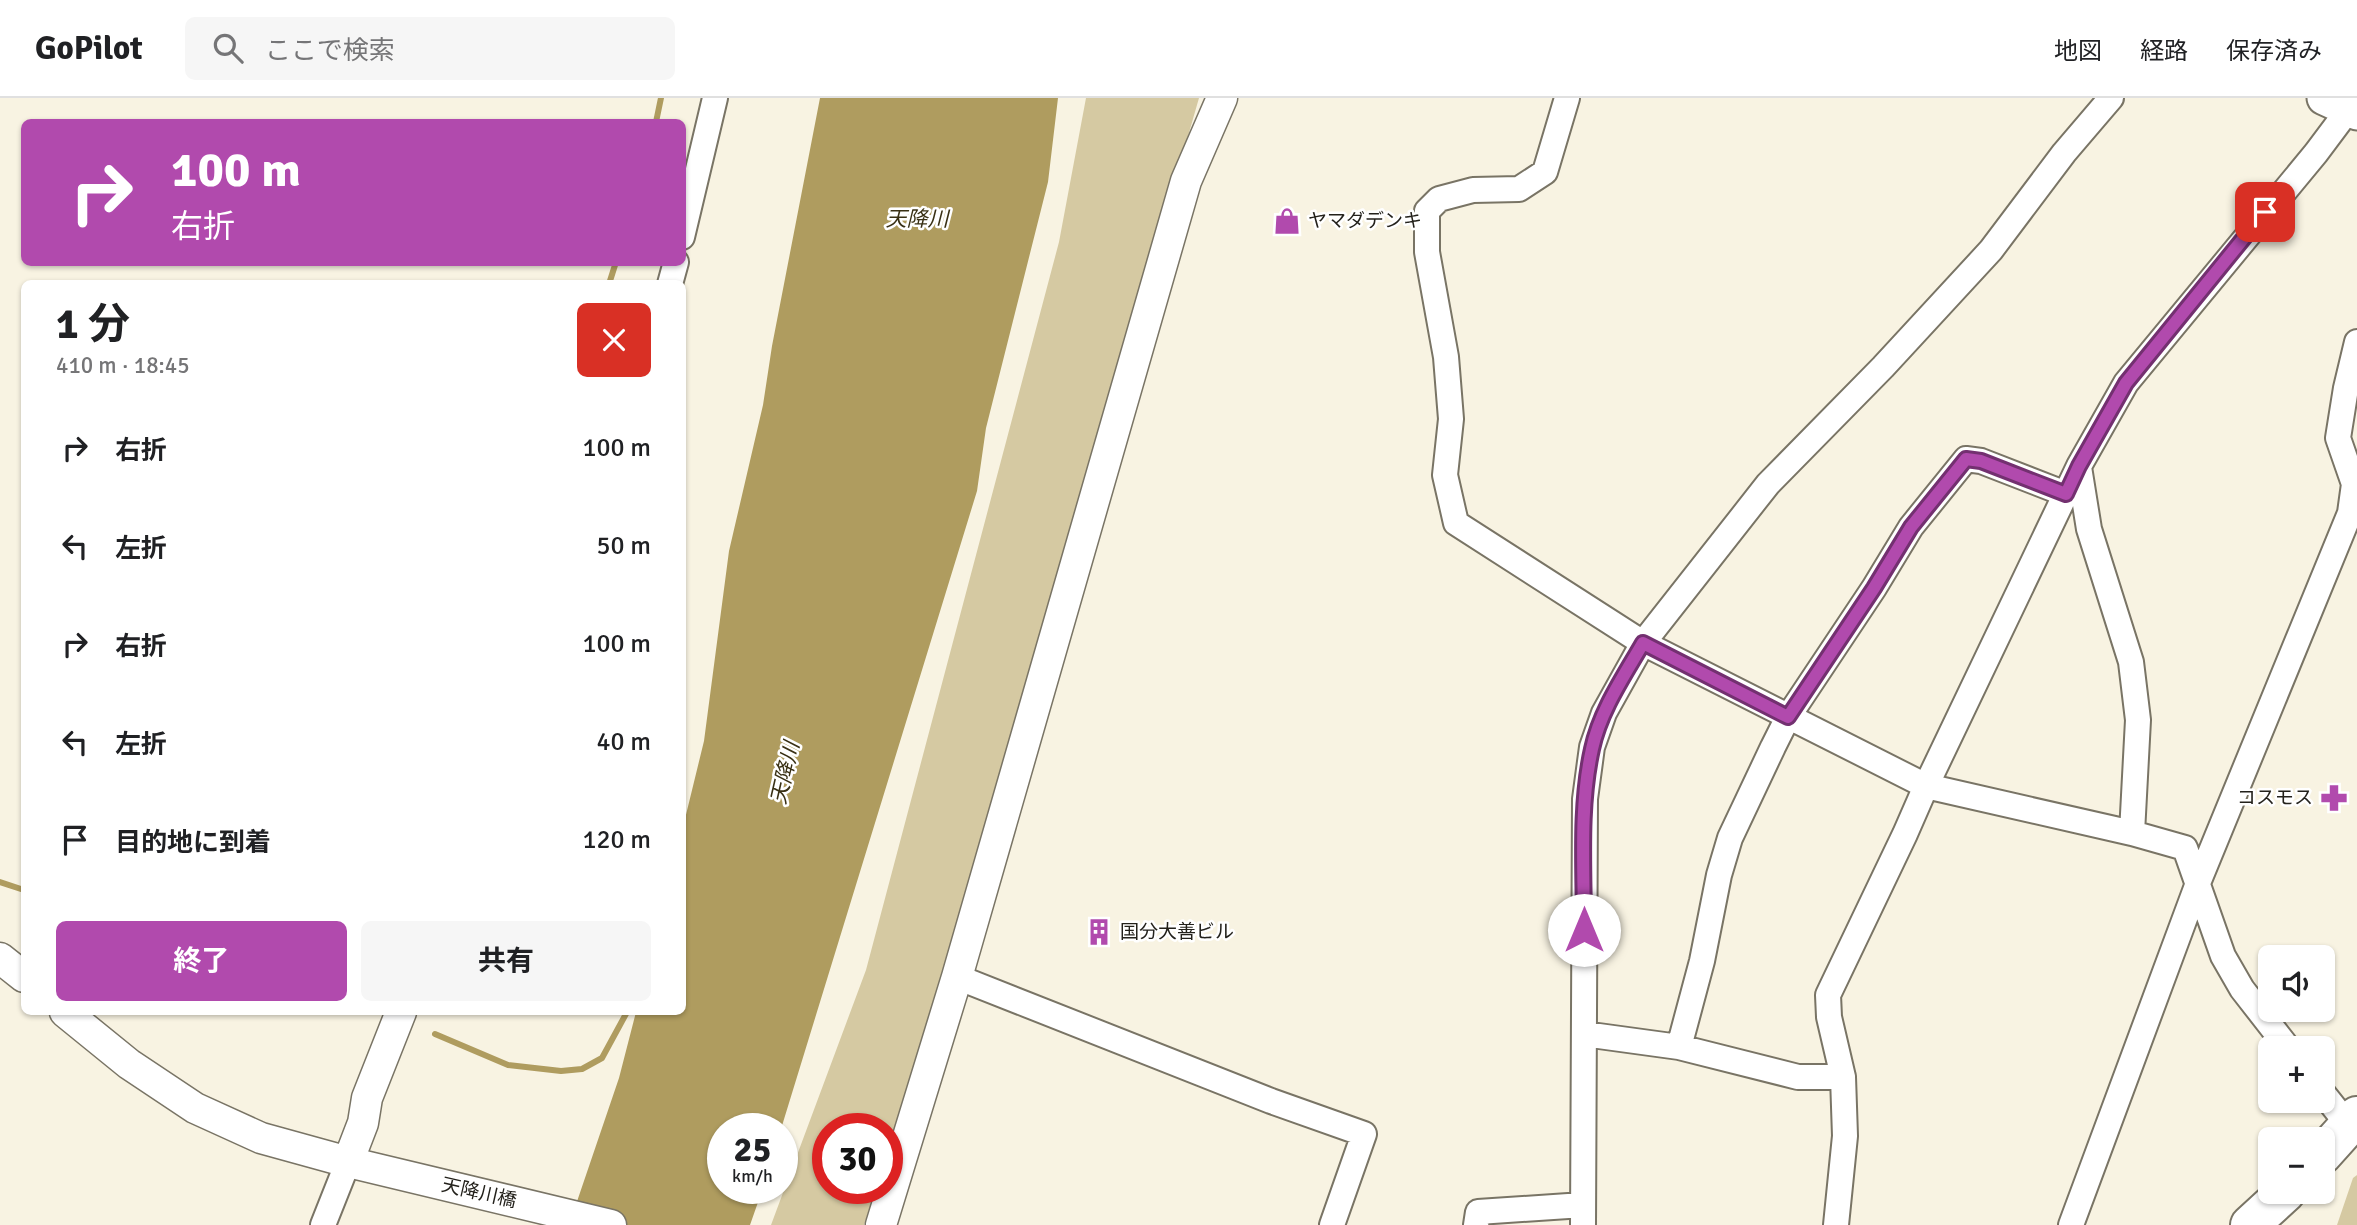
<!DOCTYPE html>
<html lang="ja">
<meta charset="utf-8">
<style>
body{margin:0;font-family:Signika,"Noto Sans JP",sans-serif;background:#f6f6f6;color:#202124;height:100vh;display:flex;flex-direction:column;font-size:26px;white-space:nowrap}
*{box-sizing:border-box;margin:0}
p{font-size:23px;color:#757577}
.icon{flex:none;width:38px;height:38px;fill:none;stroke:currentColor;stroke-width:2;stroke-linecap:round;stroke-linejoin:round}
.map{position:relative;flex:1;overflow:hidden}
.side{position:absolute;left:21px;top:182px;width:665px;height:735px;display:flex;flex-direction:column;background:#fff;border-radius:10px;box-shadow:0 2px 5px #0004}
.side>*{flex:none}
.guide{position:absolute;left:21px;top:21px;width:665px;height:147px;border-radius:10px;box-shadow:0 2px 5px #0004;background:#b14aad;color:#fff;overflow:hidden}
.buttons{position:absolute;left:2258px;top:847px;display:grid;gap:14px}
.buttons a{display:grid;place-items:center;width:77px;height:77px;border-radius:10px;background:#fff;box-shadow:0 2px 5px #0004;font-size:35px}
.speed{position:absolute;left:707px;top:1015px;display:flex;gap:14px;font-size:35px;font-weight:700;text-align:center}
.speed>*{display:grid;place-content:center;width:91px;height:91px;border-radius:50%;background:#fff;box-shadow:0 2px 5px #0004;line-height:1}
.speed small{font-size:18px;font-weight:400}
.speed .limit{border:10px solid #d22;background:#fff;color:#111}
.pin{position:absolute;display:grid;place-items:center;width:60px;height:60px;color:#fff;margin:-30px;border-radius:14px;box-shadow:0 4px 10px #0006}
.me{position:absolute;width:77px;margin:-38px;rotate:0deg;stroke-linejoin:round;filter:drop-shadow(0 0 5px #0008)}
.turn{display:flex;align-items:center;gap:24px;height:147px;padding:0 35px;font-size:32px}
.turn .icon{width:91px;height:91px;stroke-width:2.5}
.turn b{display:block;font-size:49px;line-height:60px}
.round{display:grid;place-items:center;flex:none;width:74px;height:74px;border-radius:10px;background:#f6f6f6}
.head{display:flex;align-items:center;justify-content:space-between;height:119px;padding:0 35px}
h1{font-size:42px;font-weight:700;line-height:52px}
.cta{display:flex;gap:14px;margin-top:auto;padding:14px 35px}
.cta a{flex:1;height:80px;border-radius:10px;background:#b14aad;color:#fff;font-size:28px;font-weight:700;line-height:80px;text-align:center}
.cta a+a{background:#f6f6f6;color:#202124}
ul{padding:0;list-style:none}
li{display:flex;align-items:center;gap:21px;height:98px;padding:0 35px}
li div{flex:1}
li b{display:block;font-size:26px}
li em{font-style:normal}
header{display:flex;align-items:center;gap:42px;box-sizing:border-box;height:98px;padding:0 35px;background:#fff;border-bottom:2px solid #e0e0e0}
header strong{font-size:33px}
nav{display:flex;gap:38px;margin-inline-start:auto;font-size:24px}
.search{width:490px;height:63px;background:#f6f6f6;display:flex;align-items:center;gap:18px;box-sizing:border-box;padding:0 24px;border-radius:10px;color:#757577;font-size:26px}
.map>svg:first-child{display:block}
</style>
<header>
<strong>GoPilot</strong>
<div class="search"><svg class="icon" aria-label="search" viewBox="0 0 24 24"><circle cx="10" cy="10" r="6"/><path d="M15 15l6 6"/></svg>ここで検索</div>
<nav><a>地図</a><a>経路</a><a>保存済み</a></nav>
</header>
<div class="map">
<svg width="2357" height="1127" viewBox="0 0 2357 1127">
<rect width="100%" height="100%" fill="#f8f3e2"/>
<path fill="#d5c9a2" d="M 1086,0 L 1199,0 L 1038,559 L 887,1056 L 887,1031 L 828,1031 L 828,1090 L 876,1090 L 864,1127 L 771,1127 L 866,872 L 1059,144 Z
M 2357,1077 L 2357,1127 L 2337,1127 L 2353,1080 Z"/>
<path fill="#af9c5f" d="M 820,0 L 1058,0 L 1048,84 L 986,330 L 977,393 L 781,1031 L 723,1031 L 723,1090 L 763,1090 L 750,1127 L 569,1127 L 619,980 L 636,914 L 682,914 L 683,729 L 704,643 L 729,453 L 763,307 L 772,248 Z"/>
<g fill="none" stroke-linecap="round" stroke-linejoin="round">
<path stroke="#af9c5f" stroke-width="6" d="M 656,24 L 661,0
M 609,186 L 616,164
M 0,784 L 24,792
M 435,936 L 508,967 L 561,973 L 582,971 L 602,960 L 627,914"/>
<defs>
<path id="minor" d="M 1567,0 L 1545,74 L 1519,91 L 1473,92 L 1439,101 L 1427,113 L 1427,154 L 1446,259 L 1451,321 L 1445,377 L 1456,425 L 1643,545 L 1926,688 L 2132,735 L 2185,750 L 2223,858 L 2242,891 L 2288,950
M 682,139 L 715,0
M 670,186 L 676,164
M 2079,369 L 2089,431 L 2131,564 L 2138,622 L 2132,735
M 957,879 L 1271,1003 L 1364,1036 L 1332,1127
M 1584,936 L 1679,949 L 1798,979 L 1843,979
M 1679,949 L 1702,863 L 1719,777 L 1730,740 L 1773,649 L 1788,619 L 1874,490 L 1911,429 L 1966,361 L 1981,363 L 2066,396
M 2322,994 L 2349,1028
M 323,1127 L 348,1064
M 1476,1127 L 1478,1114 L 1583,1107
M 1583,1127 L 1585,701 L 1592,649 L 1604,615 L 1643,545 L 1768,386 L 1883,269 L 1991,152 L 2064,55 L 2111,0
M 1836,1127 L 1845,1038 L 1843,979 L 1829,919 L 1828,897 L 1905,736 L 1926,688 L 2079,368 L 2126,285 L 2316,55 L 2349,11
M 2071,1127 L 2198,785 L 2350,415 L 2354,386 L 2338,340 L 2346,290 L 2357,244"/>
<path id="tertiary" d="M 0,860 L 24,879
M 65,914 L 129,966 L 195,1010 L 261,1040 L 348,1064 L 611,1127
M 348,1064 L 363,1025 L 367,1000 L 401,914
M 881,1127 L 957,879 L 1186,83 L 1222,0"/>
<path id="secondary" d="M 2324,0 L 2357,15"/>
<path id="trunk" d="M 2322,1057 L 2357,1018
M 2250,1127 L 2286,1094"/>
</defs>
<use href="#minor" stroke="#797465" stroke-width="28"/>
<use href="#tertiary" stroke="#797465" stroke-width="33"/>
<use href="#secondary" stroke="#797465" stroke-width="37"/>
<use href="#trunk" stroke="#797465" stroke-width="42"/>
<use href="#minor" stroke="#fff" stroke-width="24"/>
<use href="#tertiary" stroke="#fff" stroke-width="30"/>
<use href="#secondary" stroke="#fff" stroke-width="33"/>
<use href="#trunk" stroke="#fff" stroke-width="38"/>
</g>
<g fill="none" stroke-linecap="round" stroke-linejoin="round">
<defs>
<path id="route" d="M 1584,832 C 1584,772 1579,709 1592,651 C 1600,613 1624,578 1643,545 L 1788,619 L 1874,490 L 1911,429 L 1966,361 L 1981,363 L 2066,396 L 2079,368 L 2126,285 L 2265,114"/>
</defs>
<use href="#route" stroke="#733070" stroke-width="18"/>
<use href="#route" stroke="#b14aad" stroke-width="12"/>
</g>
<defs>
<symbol id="shop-bare" viewBox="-9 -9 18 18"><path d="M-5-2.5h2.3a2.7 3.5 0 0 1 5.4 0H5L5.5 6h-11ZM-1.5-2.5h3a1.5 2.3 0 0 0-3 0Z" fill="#b14aad" stroke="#fff" stroke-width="2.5" paint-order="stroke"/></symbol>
<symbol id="pharmacy-bare" viewBox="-9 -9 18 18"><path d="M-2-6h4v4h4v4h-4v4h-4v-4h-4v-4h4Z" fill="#b14aad" stroke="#fff" stroke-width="2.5" paint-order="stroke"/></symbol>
<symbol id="building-bare" viewBox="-9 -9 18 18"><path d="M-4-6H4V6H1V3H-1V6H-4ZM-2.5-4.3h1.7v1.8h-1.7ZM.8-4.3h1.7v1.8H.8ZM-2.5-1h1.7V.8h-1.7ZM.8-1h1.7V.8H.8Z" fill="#b14aad" stroke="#fff" stroke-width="2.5" paint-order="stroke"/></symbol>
</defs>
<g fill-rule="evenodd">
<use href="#shop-bare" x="1268" y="104" width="38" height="38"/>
<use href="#pharmacy-bare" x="2315" y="681" width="38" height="38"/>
<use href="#building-bare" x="1080" y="815" width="38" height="38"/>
</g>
<g text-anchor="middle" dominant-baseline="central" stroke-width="5" stroke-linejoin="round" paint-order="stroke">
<g font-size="19" fill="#23211b" stroke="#fff" text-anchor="start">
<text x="1308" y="123">ヤマダデンキ</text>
<text x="2313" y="700" text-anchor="end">コスモス</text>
<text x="1120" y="834">国分大善ビル</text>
</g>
<g font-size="19" fill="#23211b" stroke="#fff">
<text transform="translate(479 1095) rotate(13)">天降川橋</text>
</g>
<g font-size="21" font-style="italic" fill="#393014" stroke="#fff">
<text x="917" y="121">天降川</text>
<text transform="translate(785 675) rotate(-77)">天降川</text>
</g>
</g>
</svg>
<div class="buttons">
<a><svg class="icon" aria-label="sound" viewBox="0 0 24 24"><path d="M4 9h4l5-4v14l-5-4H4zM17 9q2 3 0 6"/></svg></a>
<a>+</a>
<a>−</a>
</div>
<div class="speed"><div>25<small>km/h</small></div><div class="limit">30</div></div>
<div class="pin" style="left:2265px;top:114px;background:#d93025"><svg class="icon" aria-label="arrive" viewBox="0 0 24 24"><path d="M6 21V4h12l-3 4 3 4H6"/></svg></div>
<svg class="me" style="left:1584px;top:832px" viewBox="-20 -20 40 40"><circle r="19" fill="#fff"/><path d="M0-13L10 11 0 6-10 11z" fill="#b14aad"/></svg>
<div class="guide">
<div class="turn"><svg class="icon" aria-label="right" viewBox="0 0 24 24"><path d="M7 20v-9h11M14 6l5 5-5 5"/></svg><div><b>100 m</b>右折</div></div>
</div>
<section class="side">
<div class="head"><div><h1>1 分</h1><p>410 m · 18:45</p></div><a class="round" style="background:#d93025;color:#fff"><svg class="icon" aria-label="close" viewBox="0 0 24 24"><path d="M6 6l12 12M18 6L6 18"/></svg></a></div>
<ul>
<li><svg class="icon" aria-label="right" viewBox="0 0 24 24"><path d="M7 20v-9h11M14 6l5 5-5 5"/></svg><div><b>右折</b></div><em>100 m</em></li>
<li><svg class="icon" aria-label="left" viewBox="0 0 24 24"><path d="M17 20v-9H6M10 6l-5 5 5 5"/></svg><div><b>左折</b></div><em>50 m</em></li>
<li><svg class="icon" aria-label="right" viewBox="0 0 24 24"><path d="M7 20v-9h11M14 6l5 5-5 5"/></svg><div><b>右折</b></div><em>100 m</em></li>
<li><svg class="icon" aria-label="left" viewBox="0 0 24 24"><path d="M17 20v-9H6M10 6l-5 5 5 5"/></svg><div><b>左折</b></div><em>40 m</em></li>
<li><svg class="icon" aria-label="arrive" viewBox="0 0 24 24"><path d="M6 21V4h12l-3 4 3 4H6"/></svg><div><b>目的地に到着</b></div><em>120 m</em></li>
</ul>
<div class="cta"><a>終了</a><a>共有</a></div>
</section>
</div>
